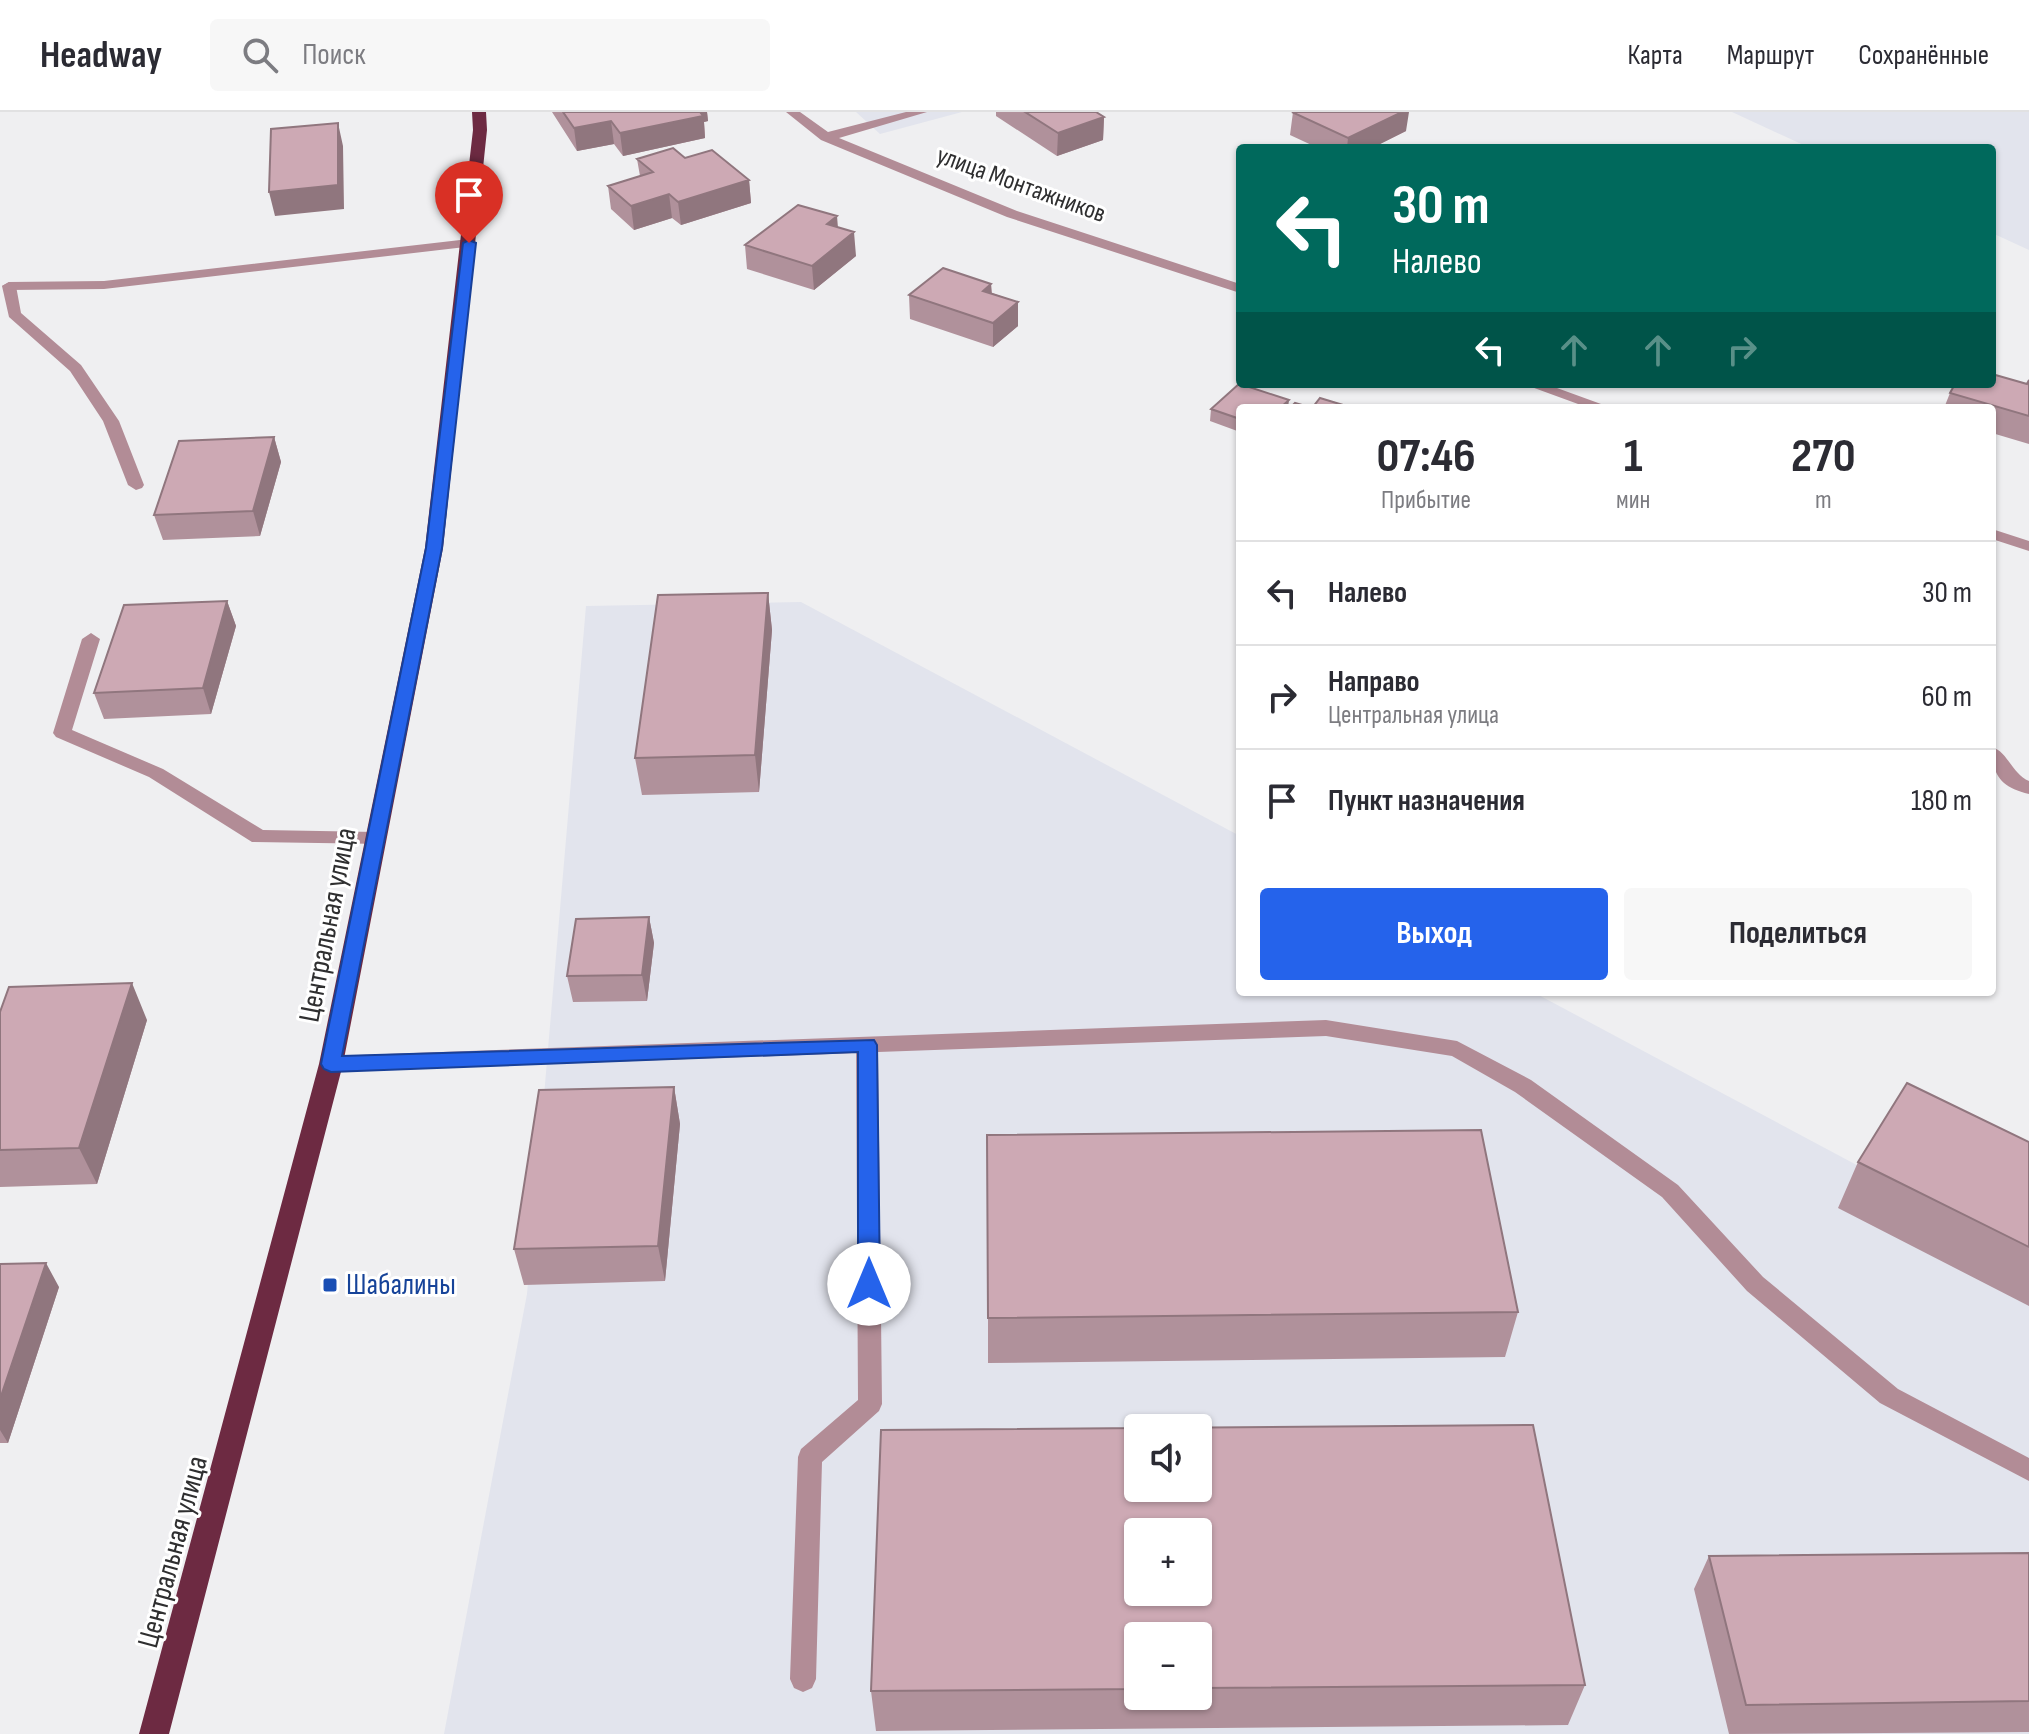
<!DOCTYPE html>
<html lang="ru">
<meta charset="utf-8">
<style>
body{margin:0;font-family:"Sofia Sans Condensed",sans-serif;background:#f7f7f7;color:#2b2b33;height:100vh;display:flex;flex-direction:column;font-size:30px;white-space:nowrap}
*{box-sizing:border-box;margin:0}
p{font-size:26px;color:#7c7c81}
.icon{flex:none;width:44px;height:44px;fill:none;stroke:currentColor;stroke-width:2;stroke-linecap:round;stroke-linejoin:round}
.map{position:relative;flex:1;overflow:hidden}
.side{position:absolute;left:1236px;top:292px;width:760px;height:592px;display:flex;flex-direction:column;background:#fff;border-radius:8px;box-shadow:0 2px 6px #0004}
.side>*{flex:none}
.banner{position:absolute;left:1236px;top:32px;width:760px;height:244px;border-radius:8px;box-shadow:0 2px 6px #0004;background:#00695c;color:#fff;overflow:hidden}
.tools{position:absolute;left:1124px;top:1302px;display:grid;gap:16px}
.tools a{display:grid;place-items:center;width:88px;height:88px;border-radius:8px;background:#fff;box-shadow:0 2px 6px #0004;font-size:40px}
.pin{position:absolute;display:grid;place-items:center;width:68px;height:68px;color:#fff;margin:-82px -34px;border-radius:50% 50% 50% 0;rotate:-45deg;box-shadow:0 0 8px #0007}
.pin .icon{rotate:45deg}
.me{position:absolute;width:88px;margin:-44px;rotate:0deg;stroke-linejoin:round;filter:drop-shadow(0 0 6px #0008)}
.turn{display:flex;align-items:center;gap:28px;height:168px;padding:0 24px;font-size:36px}
.turn .icon{width:104px;height:104px;stroke-width:2.5}
.turn b{display:block;font-size:56px;line-height:68px}
.lanes{display:flex;align-items:center;height:76px;padding:0 24px;background:#0003;justify-content:center;gap:40px;direction:ltr}
.lanes .off{opacity:.35}
.eta{display:flex;justify-content:space-evenly;align-items:center;height:136px;text-align:center}
.eta b{font-size:48px;font-weight:700;line-height:56px}
.button{display:flex;gap:16px;margin-top:auto;padding:16px 24px}
.button a{flex:1;height:92px;border-radius:8px;background:#2563eb;color:#fff;font-size:32px;font-weight:700;line-height:92px;text-align:center}
.button a+a{background:#f7f7f7;color:#2b2b33}
ul{padding:0;list-style:none}
li{display:flex;align-items:center;gap:24px;height:104px;padding:0 24px;border-top:2px solid #e1e1e2}
li div{flex:1}
li b{display:block;font-size:30px}
li em{font-style:normal}
header{display:flex;align-items:center;gap:48px;box-sizing:border-box;height:112px;padding:0 40px;background:#fff;border-bottom:2px solid #e1e1e2}
header strong{font-size:38px}
nav{display:flex;gap:44px;margin-inline-start:auto;font-size:28px}
.search{width:560px;height:72px;background:#f7f7f7;display:flex;align-items:center;gap:20px;box-sizing:border-box;padding:0 28px;border-radius:8px;color:#7c7c81;font-size:30px}
.map>svg:first-child{display:block}
</style>
<header>
<strong>Headway</strong>
<div class="search"><svg class="icon" aria-label="search" viewBox="0 0 24 24"><circle cx="10" cy="10" r="6"/><path d="M15 15l6 6"/></svg>Поиск</div>
<nav><a>Карта</a><a>Маршрут</a><a>Сохранённые</a></nav>
</header>
<div class="map">
<svg width="2029" height="1622" viewBox="0 0 2029 1622">
<rect width="100%" height="100%" fill="#efeff1"/>
<path fill="#e2e4ed" fill-rule="evenodd" d="M 856,0 L 962,0 L 880,22 Z
M 1732,0 L 2029,0 L 2029,138 L 1992,121 L 1992,36 L 1810,36 Z
M 801,490 L 1240,724 L 1240,880 L 1533,880 L 2029,1145 L 2029,1622 L 444,1622 L 527,1182 L 586,494 ZM 1138,1316 L 1198,1316 L 1198,1376 L 1138,1376 ZM 1138,1420 L 1198,1420 L 1198,1480 L 1138,1480 ZM 1138,1524 L 1198,1524 L 1198,1584 L 1138,1584 Z"/>
<g fill="none" stroke-linecap="round" stroke-linejoin="round">
<path fill="#b28c96" fill-rule="evenodd" d="M 9,170 L 16,174 L 21,201 L 81,253 L 119,309 L 144,373 L 142,376 L 136,378 L 128,373 L 103,309 L 70,259 L 9,205 L 2,174 Z
M 91,521 L 100,527 L 72,618 L 163,657 L 263,718 L 376,720 L 383,722 L 386,727 L 383,732 L 252,730 L 149,665 L 56,625 L 53,621 L 82,527 Z
M 1326,908 L 1457,929 L 1531,968 L 1678,1073 L 1763,1165 L 1898,1277 L 2029,1346 L 2029,1369 L 1880,1291 L 1747,1179 L 1662,1085 L 1515,980 L 1452,944 L 1326,924 L 878,940 L 882,1292 L 879,1299 L 822,1350 L 816,1567 L 812,1576 L 803,1580 L 794,1576 L 790,1567 L 798,1345 L 801,1337 L 858,1288 L 856,941 L 331,960 L 323,958 L 320,952 L 323,946 L 331,944 Z"/>
<path fill="#b28c96" fill-rule="evenodd" d="M 786,0 L 800,0 L 828,20 L 906,0 L 927,0 L 839,26 L 1017,99 L 1240,172 L 1240,181 L 1007,105 L 821,28 Z
M 469,127 L 476,131 L 474,134 L 104,177 L 9,178 L 2,174 L 9,170 L 104,169 Z
M 1523,272 L 1546,272 L 1612,296 L 1589,296 Z
M 1992,417 L 2029,429 L 2029,439 L 1992,427 Z
M 1992,635 C 2008,640 2012,662 2029,669 L 2029,682 C 2001,675 1992,664 1992,635 Z"/>
<path fill="#6d2a42" fill-rule="evenodd" d="M 472,0 L 486,0 L 487,18 L 443,436 L 343,952 L 169,1622 L 139,1622 L 319,952 L 425,436 L 473,18 Z"/>
</g>
<path fill="#b0919b" fill-rule="evenodd" d="M 552,0 L 707,0 L 708,9 L 704,10 L 705,26 L 623,44 L 614,32 L 577,39 Z
M 996,0 L 1096,0 L 1104,5 L 1103,28 L 1057,44 L 996,4 Z
M 1293,0 L 1406,19 L 1372,36 L 1318,36 L 1290,23 Z
M 685,46 L 749,68 L 751,91 L 681,113 L 672,106 L 634,118 L 611,97 L 608,74 L 640,64 L 637,47 Z
M 838,115 L 856,144 L 814,178 L 747,157 L 745,133 Z
M 991,172 L 992,181 L 1018,190 L 1018,214 L 993,235 L 910,207 L 909,183 Z
M 2029,268 L 2029,332 L 1992,321 L 1992,296 L 1944,296 L 1950,281 L 2027,272 Z
M 1240,296 L 1240,320 L 1210,309 L 1211,297 Z
M 274,325 L 281,350 L 260,424 L 163,428 L 154,403 Z
M 768,481 L 772,518 L 759,680 L 642,683 L 635,646 Z
M 227,489 L 236,514 L 211,602 L 104,607 L 94,581 Z
M 649,805 L 654,831 L 647,889 L 573,890 L 567,864 Z
M 0,900 L 147,908 L 97,1072 L 0,1075 Z
M 674,975 L 680,1012 L 665,1169 L 524,1173 L 514,1137 Z
M 2029,1030 L 2029,1194 L 1838,1096 L 1858,1050 Z
M 0,1152 L 59,1175 L 8,1331 L 0,1331 Z
M 1518,1200 L 1505,1245 L 988,1251 L 988,1206 Z
M 1533,1313 L 1585,1573 L 1568,1613 L 876,1619 L 871,1579 L 881,1318 ZM 1138,1316 L 1198,1316 L 1198,1376 L 1138,1376 ZM 1138,1420 L 1198,1420 L 1198,1480 L 1138,1480 ZM 1138,1524 L 1198,1524 L 1198,1584 L 1138,1584 Z
M 2029,1441 L 2029,1620 L 1729,1622 L 1694,1477 L 1709,1444 Z"/>
<path fill="#90767e" d="M 693,0 L 707,0 L 708,9 L 704,10 L 705,26 L 623,44 L 620,21 Z
M 1402,0 L 1409,0 L 1406,19 L 1372,36 L 1347,36 L 1348,26 Z
M 1104,5 L 1103,28 L 1057,44 L 1058,21 Z
M 611,9 L 614,32 L 577,39 L 574,16 Z
M 338,11 L 343,34 L 344,97 L 275,104 L 269,80 Z
M 749,68 L 751,91 L 681,113 L 678,90 Z
M 669,82 L 672,106 L 634,118 L 631,94 Z
M 837,104 L 839,128 L 827,112 Z
M 854,120 L 856,144 L 814,178 L 812,154 Z
M 991,172 L 992,196 L 983,179 Z
M 1018,190 L 1018,214 L 993,235 L 993,211 Z
M 1289,288 L 1288,296 L 1280,296 Z
M 274,325 L 281,350 L 260,424 L 253,399 Z
M 768,481 L 772,518 L 759,680 L 755,643 Z
M 227,489 L 236,514 L 211,602 L 203,576 Z
M 649,805 L 654,831 L 647,889 L 642,863 Z
M 132,871 L 147,908 L 97,1072 L 79,1036 Z
M 674,975 L 680,1012 L 665,1169 L 658,1134 Z
M 46,1151 L 59,1175 L 8,1331 L 0,1318 L 0,1287 Z"/>
<path fill="#cda9b4" stroke="#90767e" stroke-width="2" fill-rule="evenodd" d="M 563,0 L 700,0 L 703,4 L 620,21 L 611,9 L 574,16 Z
M 1025,0 L 1096,0 L 1104,5 L 1058,21 Z
M 1292,0 L 1402,0 L 1348,26 Z
M 338,11 L 338,73 L 269,80 L 271,17 Z
M 673,36 L 685,46 L 712,38 L 749,68 L 678,90 L 669,82 L 631,94 L 608,74 L 653,60 L 637,47 Z
M 798,93 L 837,104 L 827,112 L 854,120 L 812,154 L 745,133 Z
M 943,156 L 991,172 L 983,179 L 1018,190 L 993,211 L 909,183 Z
M 1992,262 L 2027,272 L 2029,268 L 2029,304 L 1950,281 L 1955,272 L 1992,272 Z
M 1240,271 L 1240,272 L 1289,288 L 1280,296 L 1240,296 L 1240,307 L 1211,297 Z
M 1320,286 L 1353,296 L 1290,296 L 1295,291 L 1312,296 Z
M 274,325 L 253,399 L 154,403 L 179,329 Z
M 768,481 L 755,643 L 635,646 L 658,483 Z
M 227,489 L 203,576 L 94,581 L 124,493 Z
M 649,805 L 642,863 L 567,864 L 576,807 Z
M 132,871 L 79,1036 L 0,1038 L 0,900 L 9,875 Z
M 1907,971 L 2029,1030 L 2029,1135 L 1858,1050 Z
M 674,975 L 658,1134 L 514,1137 L 539,978 Z
M 1481,1018 L 1518,1200 L 988,1206 L 987,1023 Z
M 46,1151 L 0,1287 L 0,1152 Z
M 1533,1313 L 1585,1573 L 1198,1576 L 1198,1524 L 1138,1524 L 1138,1577 L 871,1579 L 881,1318 ZM 1138,1316 L 1198,1316 L 1198,1376 L 1138,1376 ZM 1138,1420 L 1198,1420 L 1198,1480 L 1138,1480 Z
M 2029,1441 L 2029,1589 L 1746,1593 L 1709,1444 Z"/>
<path fill="#2563eb" stroke="#184099" stroke-width="2" d="M 469,128 L 476,131 L 442,436 L 342,944 L 874,928 L 877,933 L 880,1172 L 876,1178 L 869,1181 L 862,1178 L 858,1172 L 858,940 L 331,960 L 324,957 L 321,952 L 426,436 L 463,131 Z"/>
<rect fill="#1a4fb4" stroke="#fff" stroke-width="3" x="322" y="1165" width="16" height="16" rx="4"/>
<g text-anchor="middle" dominant-baseline="central" stroke-width="6" stroke-linejoin="round" paint-order="stroke">
<g font-size="26" fill="#2f2f30" stroke="#fff">
<text transform="translate(1021 73) rotate(20)">улица Монтажников</text>
</g>
<g font-size="30" fill="#2f2f30" stroke="#fff">
<text transform="translate(328 813) rotate(-79)">Центральная улица</text>
<text transform="translate(173 1440) rotate(-75)">Центральная улица</text>
</g>
<g font-size="30" fill="#164399" stroke="#fff" text-anchor="start">
<text x="346" y="1173">Шабалины</text>
</g>
</g>
</svg>
<div class="tools">
<a><svg class="icon" aria-label="sound" viewBox="0 0 24 24"><path d="M4 9h4l5-4v14l-5-4H4zM17 9q2 3 0 6"/></svg></a>
<a>+</a>
<a>−</a>
</div>
<div class="pin" style="left:469px;top:131px;background:#d93025"><svg class="icon" aria-label="arrive" viewBox="0 0 24 24"><path d="M6 21V4h12l-3 4 3 4H6"/></svg></div>
<svg class="me" style="left:869px;top:1172px" viewBox="-20 -20 40 40"><circle r="19" fill="#fff"/><path d="M0-13L10 11 0 6-10 11z" fill="#2563eb"/></svg>
<div class="banner">
<div class="turn"><svg class="icon" aria-label="left" viewBox="0 0 24 24"><path d="M17 20v-9H6M10 6l-5 5 5 5"/></svg><div><b>30 m</b>Налево</div></div>
<div class="lanes"><svg class="icon" aria-label="left" viewBox="0 0 24 24"><path d="M17 20v-9H6M10 6l-5 5 5 5"/></svg><svg class="icon off" aria-label="ahead" viewBox="0 0 24 24"><path d="M12 20V5M6 11l6-6 6 6"/></svg><svg class="icon off" aria-label="ahead" viewBox="0 0 24 24"><path d="M12 20V5M6 11l6-6 6 6"/></svg><svg class="icon off" aria-label="right" viewBox="0 0 24 24"><path d="M7 20v-9h11M14 6l5 5-5 5"/></svg></div>
</div>
<section class="side">
<div class="eta">
<div><b>07:46</b><p>Прибытие</p></div>
<div><b>1</b><p>мин</p></div>
<div><b>270</b><p>m</p></div>
</div>
<ul>
<li><svg class="icon" aria-label="left" viewBox="0 0 24 24"><path d="M17 20v-9H6M10 6l-5 5 5 5"/></svg><div><b>Налево</b></div><em>30 m</em></li>
<li><svg class="icon" aria-label="right" viewBox="0 0 24 24"><path d="M7 20v-9h11M14 6l5 5-5 5"/></svg><div><b>Направо</b><p>Центральная улица</p></div><em>60 m</em></li>
<li><svg class="icon" aria-label="arrive" viewBox="0 0 24 24"><path d="M6 21V4h12l-3 4 3 4H6"/></svg><div><b>Пункт назначения</b></div><em>180 m</em></li>
</ul>
<div class="button"><a>Выход</a><a>Поделиться</a></div>
</section>
</div>
